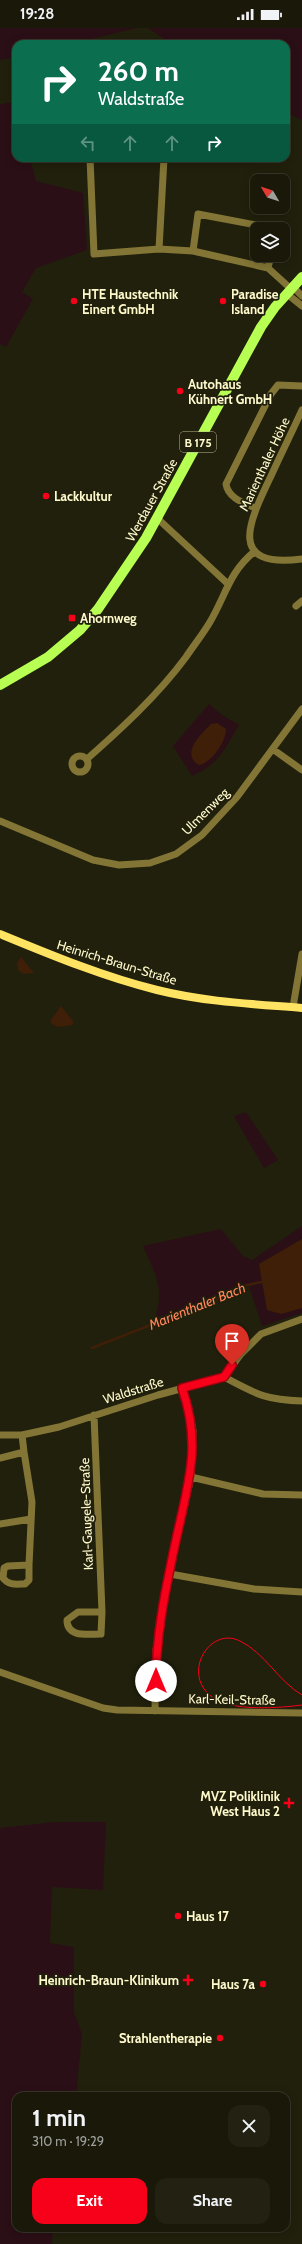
<!DOCTYPE html>
<meta charset="utf-8">
<style>
body{margin:0;font-family:Cabin,sans-serif;background:#222112;color:#f1f3f6;height:100vh;display:flex;flex-direction:column;font-size:15px;white-space:nowrap}
*{box-sizing:border-box;margin:0}
p{font-size:13px;color:#9fa09c}
.icon{flex:none;width:22px;height:22px;fill:none;stroke:currentColor;stroke-width:2;stroke-linecap:round;stroke-linejoin:round}
.map{position:relative;flex:1;overflow:hidden}
.panel{position:absolute;left:12px;top:2064px;width:278px;height:140px;display:flex;flex-direction:column;background:#191809;border-radius:12px;box-shadow:0 2px 10px #0003,0 0 0 1px #37372a}
.panel>*{flex:none}
.guide{position:absolute;left:12px;top:12px;width:278px;height:122px;border-radius:12px;box-shadow:0 2px 10px #0003,0 0 0 1px #37372a;background:#0b6e4f;color:#fff;overflow:hidden}
.needle{width:26px;rotate:309deg}
.tools{position:absolute;left:250px;top:146px;display:grid;gap:8px}
.tools a{display:grid;place-items:center;width:40px;height:40px;border-radius:8px;background:#191809;box-shadow:0 2px 10px #0003,0 0 0 1px #37372a;font-size:20px}
.pin{position:absolute;display:grid;place-items:center;width:34px;height:34px;color:#fff;margin:-41px -17px;border-radius:50% 50% 50% 0;rotate:-45deg;box-shadow:0 0 4px #0007}
.pin .icon{rotate:45deg}
.me{position:absolute;width:44px;margin:-22px;rotate:0deg;stroke-linejoin:round;filter:drop-shadow(0 0 3px #0008)}
.turn{display:flex;align-items:center;gap:14px;height:84px;padding:0 20px;font-size:18px}
.turn .icon{width:52px;height:52px;stroke-width:2.5}
.turn b{display:block;font-size:28px;line-height:34px}
.lanes{display:flex;align-items:center;height:38px;padding:0 20px;background:#0003;justify-content:center;gap:20px;direction:ltr}
.lanes .off{opacity:.35}
.round{display:grid;place-items:center;flex:none;width:42px;height:42px;border-radius:12px;background:#222112}
.overview{display:flex;align-items:center;justify-content:space-between;height:68px;padding:0 20px}
h1{font-size:24px;font-weight:800;line-height:30px}
.button{display:flex;gap:8px;margin-top:auto;padding:8px 20px}
.button a{flex:1;height:46px;border-radius:12px;background:#f7001a;color:#fff;font-size:16px;font-weight:800;line-height:46px;text-align:center}
.button a+a{background:#222112;color:#f1f3f6}
.status{display:flex;justify-content:space-between;align-items:center;height:28px;padding:0 20px;background:#191809;direction:ltr}
.status svg{height:11px;fill:currentColor}
.map>svg:first-child{display:block}
</style>
<div class="status"><b>19:28</b><svg viewBox="0 0 49 12"><path d="M0 12V9h3v3zM5 12V6h3v6zM10 12V3h3v9zM15 12V0h3v12zM26 1h20v11H26zM47 4h2v5h-2z"/></svg></div>
<div class="map">
<svg width="302" height="2216" viewBox="0 0 302 2216">
<rect width="100%" height="100%" fill="#21200c"/>
<path fill="#2b0f16" d="M 0,0 L 137,0 L 70,16 L 16,16 L 16,29 L 0,32 Z
M 148,0 L 302,0 L 302,92 L 286,85 L 286,16 L 172,16 Z
M 16,74 L 16,130 L 30,130 L 36,153 L 83,165 L 87,222 L 36,240 L 22,264 L 33,271 L 6,319 L 0,316 L 0,76 Z
M 209,676 L 222,687 L 239,697 C 224,722 220,735 192,748 L 173,718 Z
M 246,1084 L 278,1132 L 264,1140 L 234,1088 Z
M 302,1198 L 302,1285 L 262,1298 L 249,1258 L 155,1290 C 165,1261 155,1245 143,1218 L 221,1201 L 243,1228 L 252,1232 Z
M 54,1794 L 106,1794 L 103,1862 L 52,1859 L 50,1915 L 74,1919 L 74,1985 L 82,2006 L 76,2068 L 16,2068 L 16,2200 L 53,2200 L 52,2216 L 0,2216 L 0,1800 Z"/>
<path fill="#3f1f07" d="M 217,695 L 226,701 C 226,714 211,735 199,737 C 180,726 201,706 211,696 Z
M 21,929 L 34,945 L 24,946 L 18,942 L 17,935 Z
M 61,978 L 73,993 L 73,997 L 58,999 L 52,996 L 50,993 Z
M 302,1211 L 302,1280 L 281,1286 L 267,1282 L 259,1236 Z"/>
<g fill="none" stroke-linecap="round" stroke-linejoin="round">
<path stroke="#3f1f07" stroke-width="2.5" d="M 92,1320 L 219,1270 L 247,1257 L 262,1254"/>
<path stroke="#827535" stroke-width="7" d="M 90,130 L 94,226 L 159,221 L 193,223 L 268,240 L 290,260
M 159,221 L 164,130
M 193,223 L 198,186 L 277,201
M 268,240 L 271,227
M 292,258 L 302,268
M 286,265 L 302,278
M 302,382 C 292,404 281,426 271,448 C 250,492 225,541 302,531
M 255,480 C 244,475 228,470 226,456 L 271,366 L 278,357 L 302,358
M 157,490 L 228,556
M 296,578 L 302,573
M 274,722 L 302,742
M72 736a8 8 0 1 1 16 0a8 8 0 1 1-16 0Z
M 87,731 C 122,700 158,667 186,629 C 194,617 203,606 210,594 C 226,567 229,544 255,523
M 0,793 L 93,832 L 119,837 L 150,835 L 176,826 L 202,807 L 237,769 L 302,681
M 293,979 L 302,926
M 224,1349 C 256,1366 265,1372 302,1373
M 94,1387 L 102,1584 L 101,1606 C 88,1606 67,1610 67,1592 L 78,1584 L 102,1584
M 0,1407 L 22,1407 L 59,1399 L 158,1367 L 224,1349 L 241,1326 L 261,1306 L 302,1291
M 24,1424 L 32,1474 L 29,1537 L 8,1538 L 4,1540 L 3,1550 C 9,1558 17,1556 25,1556 L 29,1552 L 29,1537
M 0,1430 L 24,1424 L 22,1407
M 191,1449 L 263,1466 L 302,1467
M 0,1496 L 31,1491
M 170,1546 L 254,1561 L 302,1564
M 0,1644 L 103,1680 L 117,1682 L 302,1685
M 155,1683 L 156,1622 L 165,1565 L 191,1449 L 193,1403 L 189,1381 L 182,1360"/>
<path stroke="#ffe363" stroke-width="8" d="M 0,906 C 51,927 104,949 157,962 C 205,974 254,976 302,980"/>
<path stroke="#b7ff53" stroke-width="10" d="M 0,657 L 48,629 L 80,602 L 98,581 L 146,510 L 261,299 L 275,279 L 302,249"/>
<path stroke="#f7001a" stroke-width="1" d="M 302,1667 C 278,1653 265,1625 240,1613 C 208,1597 178,1651 217,1672 C 237,1683 280,1680 302,1677"/>
</g>
<g fill="none" stroke-linecap="round" stroke-linejoin="round">
<defs>
<path id="route" d="M 156,1653 C 156,1605 166,1559 176,1512 C 188,1456 202,1417 182,1360 L 224,1349 L 232,1337"/>
</defs>
<use href="#route" stroke="#a10011" stroke-width="10"/>
<use href="#route" stroke="#f7001a" stroke-width="7"/>
</g>
<g fill="#f7001a" stroke="#21200c" stroke-width="1.5">
<circle cx="74" cy="273" r="4"/>
<circle cx="223" cy="273" r="4"/>
<circle cx="180" cy="363" r="4"/>
<circle cx="46" cy="468" r="4"/>
<rect x="68" y="586" width="8" height="8" rx="2"/>
<path d="M287 1769h4v4h4v4h-4v4h-4v-4h-4v-4h4z"/>
<circle cx="178" cy="1888" r="4"/>
<path d="M186 1946h4v4h4v4h-4v4h-4v-4h-4v-4h4z"/>
<circle cx="263" cy="1956" r="4"/>
<circle cx="220" cy="2010" r="4"/>
</g>
<g text-anchor="middle" dominant-baseline="central" stroke-width="3.5" stroke-linejoin="round" paint-order="stroke">
<rect fill="#21200c" stroke="#bcb992" stroke-width="1" x="180" y="404" width="36" height="20" rx="3"/>
<g font-size="12" font-weight="bold" fill="#fffacc">
<text x="198" y="414">B 175</text>
</g>
<g font-size="13" font-weight="bold" fill="#fffacc" stroke="#21200c" text-anchor="start">
<text x="82" y="266">HTE Haustechnik<tspan x="82" dy="15">Einert GmbH</tspan></text>
<text x="231" y="266">Paradise<tspan x="231" dy="15">Island</tspan></text>
<text x="188" y="356">Autohaus<tspan x="188" dy="15">Kühnert GmbH</tspan></text>
<text x="54" y="468">Lackkultur</text>
<text x="80" y="590">Ahornweg</text>
<text x="280" y="1768" text-anchor="end">MVZ Poliklinik<tspan x="280" dy="15">West Haus 2</tspan></text>
<text x="186" y="1888">Haus 17</text>
<text x="179" y="1952" text-anchor="end">Heinrich-Braun-Klinikum</text>
<text x="255" y="1956" text-anchor="end">Haus 7a</text>
<text x="212" y="2010" text-anchor="end">Strahlentherapie</text>
</g>
<g font-size="13" fill="#fffacc" stroke="#21200c">
<text transform="translate(264 436) rotate(-65)">Marienthaler Höhe</text>
<text transform="translate(151 472) rotate(-61)">Werdauer Straße</text>
<text transform="translate(205 783) rotate(-45)">Ulmenweg</text>
<text transform="translate(117 934) rotate(17)">Heinrich-Braun-Straße</text>
<text transform="translate(133 1362) rotate(-17)">Waldstraße</text>
<text transform="translate(86 1486) rotate(-92)">Karl-Gaugele-Straße</text>
<text transform="translate(232 1671) rotate(1)">Karl-Keil-Straße</text>
</g>
<g font-size="14" font-style="italic" fill="#ff845a" stroke="#21200c">
<text transform="translate(197 1278) rotate(-22)">Marienthaler Bach</text>
</g>
</g>
</svg>
<div class="tools">
<a><svg class="needle" viewBox="-14 -14 28 28"><path d="M0-13l5 13h-10z" fill="#e53935"/><path d="M0 13l5-13h-10z" fill="#9fa09c"/></svg></a>
<a><svg class="icon" aria-label="layers" viewBox="0 0 24 24"><path d="M12 4l9 5-9 5-9-5zM3 14l9 5 9-5"/></svg></a>
</div>
<div class="pin" style="left:232px;top:1337px;background:#d93025"><svg class="icon" aria-label="arrive" viewBox="0 0 24 24"><path d="M6 21V4h12l-3 4 3 4H6"/></svg></div>
<svg class="me" style="left:156px;top:1653px" viewBox="-20 -20 40 40"><circle r="19" fill="#fff"/><path d="M0-13L10 11 0 6-10 11z" fill="#f7001a"/></svg>
<div class="guide">
<div class="turn"><svg class="icon" aria-label="right" viewBox="0 0 24 24"><path d="M7 20v-9h11M14 6l5 5-5 5"/></svg><div><b>260 m</b>Waldstraße</div></div>
<div class="lanes"><svg class="icon off" aria-label="left" viewBox="0 0 24 24"><path d="M17 20v-9H6M10 6l-5 5 5 5"/></svg><svg class="icon off" aria-label="ahead" viewBox="0 0 24 24"><path d="M12 20V5M6 11l6-6 6 6"/></svg><svg class="icon off" aria-label="ahead" viewBox="0 0 24 24"><path d="M12 20V5M6 11l6-6 6 6"/></svg><svg class="icon" aria-label="right" viewBox="0 0 24 24"><path d="M7 20v-9h11M14 6l5 5-5 5"/></svg></div>
</div>
<section class="panel">
<div class="overview"><div><h1>1 min</h1><p>310 m · 19:29</p></div><a class="round"><svg class="icon" aria-label="close" viewBox="0 0 24 24"><path d="M6 6l12 12M18 6L6 18"/></svg></a></div>
<div class="button"><a>Exit</a><a>Share</a></div>
</section>
</div>
